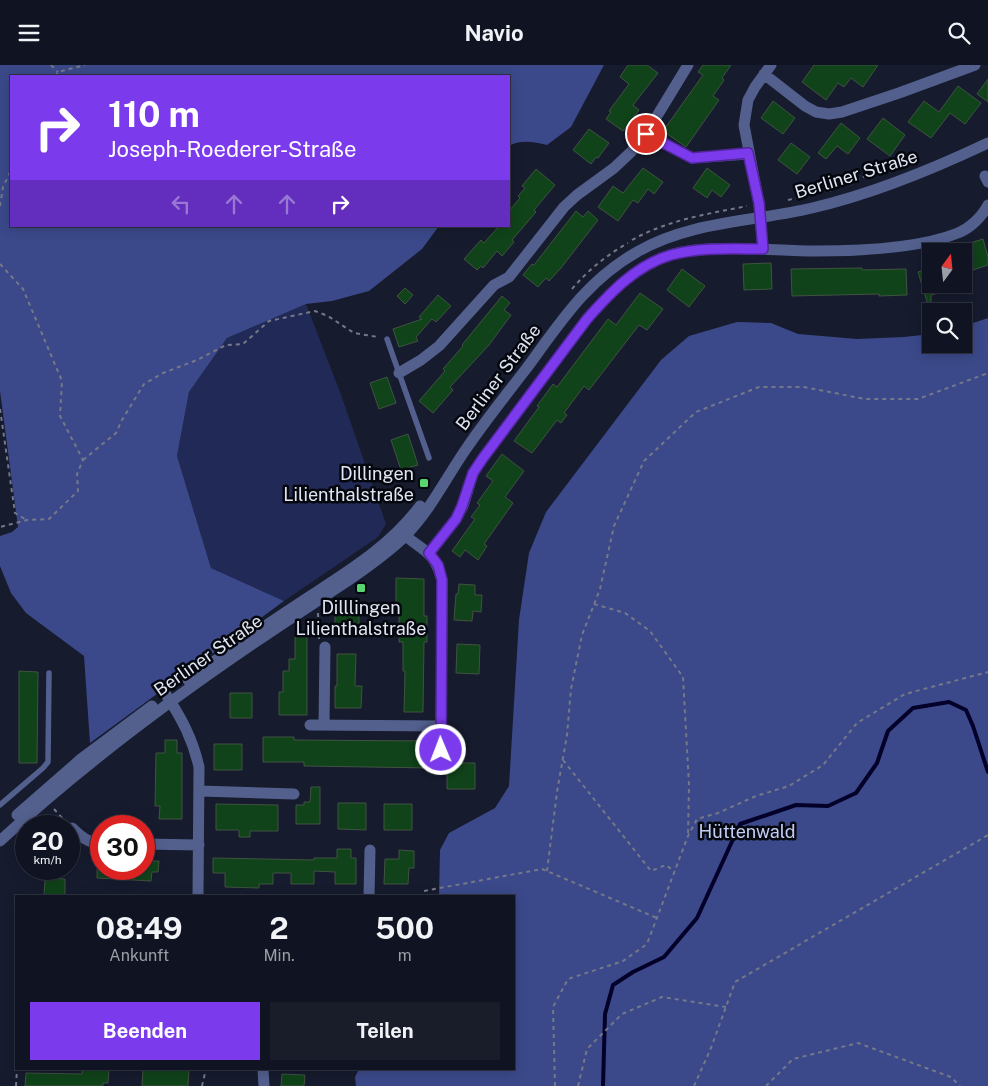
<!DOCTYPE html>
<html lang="de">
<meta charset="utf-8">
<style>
body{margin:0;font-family:"Public Sans",sans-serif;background:#191d2a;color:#f1f3f6;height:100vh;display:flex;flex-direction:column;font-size:19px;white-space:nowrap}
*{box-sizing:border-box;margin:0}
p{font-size:16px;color:#9c9ea5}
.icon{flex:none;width:28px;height:28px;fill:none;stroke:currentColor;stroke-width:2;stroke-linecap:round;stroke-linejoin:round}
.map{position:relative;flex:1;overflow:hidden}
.side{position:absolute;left:15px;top:830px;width:500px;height:175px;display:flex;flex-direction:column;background:#101422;border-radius:0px;box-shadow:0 2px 12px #0003,0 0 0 1px #303340}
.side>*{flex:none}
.hud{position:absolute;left:10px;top:10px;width:500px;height:152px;border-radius:0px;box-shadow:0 2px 12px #0003,0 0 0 1px #303340;background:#7c3aed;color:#fff;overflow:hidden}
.needle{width:32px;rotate:15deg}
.buttons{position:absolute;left:922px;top:178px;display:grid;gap:10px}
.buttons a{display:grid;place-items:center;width:50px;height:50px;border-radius:0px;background:#101422;box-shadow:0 2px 12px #0003,0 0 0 1px #303340;font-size:25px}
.speed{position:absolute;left:15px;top:750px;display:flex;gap:10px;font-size:25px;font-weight:700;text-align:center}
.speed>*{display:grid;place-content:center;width:65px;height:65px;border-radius:50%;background:#101422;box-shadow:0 2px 12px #0003,0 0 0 1px #303340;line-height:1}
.speed small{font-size:12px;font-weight:400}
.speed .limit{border:8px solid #d22;background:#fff;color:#111}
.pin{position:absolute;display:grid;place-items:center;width:42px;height:42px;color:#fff;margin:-21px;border:2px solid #fff;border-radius:50%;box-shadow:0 1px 5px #0007}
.me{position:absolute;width:55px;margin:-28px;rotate:359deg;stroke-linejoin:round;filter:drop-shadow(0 0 4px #0008)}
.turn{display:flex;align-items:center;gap:18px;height:105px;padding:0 15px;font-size:22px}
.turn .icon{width:65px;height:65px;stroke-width:2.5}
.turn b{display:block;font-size:35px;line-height:42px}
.lanes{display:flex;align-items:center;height:48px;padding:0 15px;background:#0003;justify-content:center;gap:25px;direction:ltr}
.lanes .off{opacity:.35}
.eta{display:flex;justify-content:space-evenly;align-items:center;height:85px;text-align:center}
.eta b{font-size:30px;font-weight:700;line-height:35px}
.action{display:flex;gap:10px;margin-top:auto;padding:10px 15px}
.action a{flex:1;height:58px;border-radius:0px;background:#7c3aed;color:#fff;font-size:20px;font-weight:700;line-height:58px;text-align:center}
.action a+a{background:#191d2a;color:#f1f3f6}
header{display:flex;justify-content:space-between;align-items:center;height:65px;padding:0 15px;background:#101422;font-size:22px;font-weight:700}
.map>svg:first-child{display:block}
</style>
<header><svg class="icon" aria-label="menu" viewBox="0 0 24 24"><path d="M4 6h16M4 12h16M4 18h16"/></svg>Navio<svg class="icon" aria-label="search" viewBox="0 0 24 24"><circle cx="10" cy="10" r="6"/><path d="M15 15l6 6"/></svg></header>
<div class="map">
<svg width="988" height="1021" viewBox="0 0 988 1021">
<rect width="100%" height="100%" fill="#161b2e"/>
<path fill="#212a57" d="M 306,239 L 340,327 L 386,459 L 378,472 L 284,536 L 211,503 L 177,391 L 189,327 L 227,273 Z"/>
<path fill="#3b498a" d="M 0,0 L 604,0 L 571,62 L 547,80 C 535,77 520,74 509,81 L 509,11 L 11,11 L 11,161 L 439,161 L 422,184 L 369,226 L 332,236 L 306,239 L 227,273 L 189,327 L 177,391 L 211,503 L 284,536 L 90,678 L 84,591 L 26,548 L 11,528 L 0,501 L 0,471 L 12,467 L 18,462 L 0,326 Z
M 988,253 L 988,1021 L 356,1021 L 355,1012 L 359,1004 L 514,1004 L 514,831 L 439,831 L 440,785 L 449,768 L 495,743 L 509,721 L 519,555 L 529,488 L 546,447 L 661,295 L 689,271 L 737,257 L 771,258 L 798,269 L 857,274 L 904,272 L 931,269 L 931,279 L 964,279 L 964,261 Z"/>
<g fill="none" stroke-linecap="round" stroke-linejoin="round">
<path stroke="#03002a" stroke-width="4" d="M 603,1021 L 605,949 L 613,920 L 633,907 L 664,892 L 697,853 L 740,759 L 796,740 L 828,741 L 856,728 L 877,698 L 888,666 L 913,643 L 949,637 L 966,645 L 973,661 L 988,707"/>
</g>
<path fill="#10431a" stroke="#405341" d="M 628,0 L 647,0 L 658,8 L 633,40 L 639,45 L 623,66 L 606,54 L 611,47 L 609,46 L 629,19 L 620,12 Z
M 703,0 L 731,0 L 722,13 L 724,15 L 713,31 L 719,35 L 686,82 L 663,66 L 703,10 L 698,7 Z
M 814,0 L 878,0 L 863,22 L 851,13 L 844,22 L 838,18 L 826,35 L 802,17 Z
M 988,14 L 988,37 L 977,29 Z
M 958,21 L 981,38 L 965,59 L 950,48 L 931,73 L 908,57 L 924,36 L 939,47 Z
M 773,36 L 795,53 L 783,69 L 761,53 Z
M 883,53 L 905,70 L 890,91 L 867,74 Z
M 841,58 L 860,73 L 848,89 L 837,81 L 826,94 L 818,88 Z
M 589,64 L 609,78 L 598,93 L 596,92 L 591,99 L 573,85 Z
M 791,78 L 810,92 L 797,109 L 778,95 Z
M 643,103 L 663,117 L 654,129 L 648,124 L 638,138 L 633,135 L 618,156 L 598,142 L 613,121 L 623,128 Z
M 707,103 L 730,120 L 721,132 L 712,125 L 707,133 L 693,123 Z
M 536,104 L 555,120 L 534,145 L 536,147 L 512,175 L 514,177 L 502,191 L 497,186 L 483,203 L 481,201 L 477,205 L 464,194 L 481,175 L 484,178 L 499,161 L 509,161 L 509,146 L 520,133 L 518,131 L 525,123 L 522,121 Z
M 576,146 L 583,152 L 588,146 L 598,155 L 561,203 L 549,216 L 546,213 L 538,222 L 523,210 L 532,199 L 534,200 Z
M 983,174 L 988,192 L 988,200 L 964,208 L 964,180 Z
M 771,198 L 772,224 L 744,225 L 743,199 Z
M 862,203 L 862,205 L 906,204 L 907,230 L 879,231 L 879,229 L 792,231 L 791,204 Z
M 931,203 L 931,219 L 962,219 L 962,221 L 931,230 L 931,243 L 929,243 L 918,207 Z
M 682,204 L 705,221 L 689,242 L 667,225 Z
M 405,223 L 413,230 L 405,239 L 397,231 Z
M 640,228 L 663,244 L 647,265 L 639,260 L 589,325 L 584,321 L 564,348 L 567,350 L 561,358 L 557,355 L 532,388 L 514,376 L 539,342 L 537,341 L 553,319 L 557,322 L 608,254 L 616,260 Z
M 438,230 L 451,241 L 436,257 L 432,254 L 416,272 L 418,276 L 399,282 L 393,264 L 422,254 L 419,252 Z
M 502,231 L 510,238 L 504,245 L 511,250 L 489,280 L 450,322 L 453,325 L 433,348 L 419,336 L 445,306 L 443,304 L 463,281 L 462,280 Z
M 387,312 L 396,338 L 379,344 L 370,318 Z
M 408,369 L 418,400 L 401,405 L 391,375 Z
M 502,389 L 524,406 L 505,432 L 513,438 L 484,479 L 487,481 L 478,495 L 465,485 L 460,492 L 452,486 L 475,454 L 471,452 L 480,440 L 477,438 L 493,416 L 486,411 Z
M 396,513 L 424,514 L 424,551 L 427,551 L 427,577 L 424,577 L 423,647 L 404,647 L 405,606 L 403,606 L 403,577 L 399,577 L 399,540 L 396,540 Z
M 459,519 L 475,520 L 475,530 L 482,530 L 481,547 L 473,546 L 472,556 L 454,555 L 456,529 L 458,529 Z
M 335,550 L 359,550 L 359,569 L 335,569 Z
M 295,572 L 307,572 L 307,650 L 279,650 L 279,627 L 283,627 L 283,606 L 289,606 L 289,594 L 295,594 Z
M 457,579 L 480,580 L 479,609 L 456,608 Z
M 337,589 L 356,589 L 355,621 L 362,621 L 361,643 L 335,643 L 335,621 L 337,621 Z
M 19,606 L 38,607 L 37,698 L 19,698 Z
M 230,628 L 252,628 L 252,653 L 230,653 Z
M 263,672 L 294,672 L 294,675 L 433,676 L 433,703 L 304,701 L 304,697 L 263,697 Z
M 165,675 L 177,675 L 177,688 L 182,688 L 182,754 L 159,754 L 160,741 L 155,741 L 156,688 L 165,688 Z
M 214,679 L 242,679 L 242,705 L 214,705 Z
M 447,698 L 475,698 L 475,724 L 447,724 Z
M 311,722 L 320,722 L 320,759 L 296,759 L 296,740 L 304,740 L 304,737 L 310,737 Z
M 338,738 L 366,738 L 366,765 L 338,764 Z
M 216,739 L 278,740 L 278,766 L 250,766 L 250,772 L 239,772 L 239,765 L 216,765 Z
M 384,739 L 412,739 L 412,765 L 384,765 Z
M 337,784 L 351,784 L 351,793 L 356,793 L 356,819 L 335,819 L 335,807 L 314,806 L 314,819 L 291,819 L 291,808 L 273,808 L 273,819 L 259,819 L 259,823 L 225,822 L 225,808 L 213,808 L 213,793 L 314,795 L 314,793 L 337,793 Z
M 399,785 L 414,786 L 414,803 L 409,803 L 408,819 L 384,819 L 385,794 L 399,794 Z
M 144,796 L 159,796 L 158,807 L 152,807 L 151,816 L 97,813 L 97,804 L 144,804 Z
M 45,813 L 65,814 L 65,831 L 44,831 Z
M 82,1004 L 109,1004 L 108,1018 L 103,1018 L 103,1021 L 25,1021 L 26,1008 L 82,1009 Z
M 143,1004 L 189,1004 L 188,1021 L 142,1021 Z
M 282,1009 L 305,1010 L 304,1021 L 281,1021 Z"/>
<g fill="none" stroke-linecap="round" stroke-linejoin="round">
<path stroke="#747888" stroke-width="2" stroke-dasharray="4 4" stroke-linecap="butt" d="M 51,0 L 58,7
M 55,11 L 58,7 L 85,0
M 849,120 L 865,111 L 897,99 L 919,95
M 788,135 L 832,125
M 0,141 L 3,122 L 11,105
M 632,175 C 668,155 707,149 747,141
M 0,199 L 23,224 L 62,316 L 60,351 L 83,395 L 77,409 L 78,426 L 49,454 L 27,455 L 0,462
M 572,224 C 588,205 607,190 628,178
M 0,344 L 15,448 L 25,454
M 83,395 L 116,368 L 122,355 L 144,319 L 163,308 L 197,295 L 226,280 L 243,279 L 269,256 L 315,246 L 328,251 L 354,268 L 378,272
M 594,539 L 625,548 L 650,566 L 683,612 L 689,720 L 688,769
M 318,548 L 319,574
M 563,695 L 651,806 L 666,800 L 675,807
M 54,744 L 64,755
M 547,806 L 557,727 L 567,670 L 571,624 L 582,570 L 600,524 L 614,461 L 644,396 L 696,347 L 759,322 L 804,322 L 865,334 L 918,334 L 988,308
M 424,826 L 542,804 L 657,853
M 16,1021 L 17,1004
M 202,1021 L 206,1004
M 555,1021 L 553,942 L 568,914 L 623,896 L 647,879 L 688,771 L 697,754 L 718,748 L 756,731 L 789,721 L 823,700 L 857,658 L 905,629 L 988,607
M 578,1021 L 587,984 L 622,949 L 662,932 L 726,942
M 694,1021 L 711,983 L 735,917 L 988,770
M 766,1021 L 793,994 L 858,978 L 951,1012 L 960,1021"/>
<path stroke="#53608e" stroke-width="5.5" d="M 387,274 L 429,393
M 0,740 L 43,703 L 48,697 L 49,608"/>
<path stroke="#53608e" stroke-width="11" d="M 764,9 L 805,41 L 816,47 L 829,49 L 842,47 L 899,28 L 975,0
M 646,69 L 692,93 L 748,89
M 985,111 L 988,117
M 763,184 L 759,139 L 744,60 L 748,35 L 755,22 L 771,0
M 399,308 L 421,295 L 439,281 L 494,220 L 509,212 L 564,142 L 577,130 L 614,103 L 631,87 L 646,69 L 688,0
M 401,467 C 422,486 434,485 442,515 L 441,685
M 429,489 L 456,454 L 463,441 L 473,408 L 483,393 L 587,254 C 610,228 636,201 670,190 C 710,178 772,186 815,186 C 857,186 918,184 958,168 C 970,163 982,152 988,140
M 188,615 C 223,590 258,565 295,541 C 340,511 387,485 420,441
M 167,631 C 182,654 193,675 199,702 L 198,831
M 310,660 L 441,661
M 324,660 L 325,582
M 200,726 L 294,729
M 17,750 L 81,694 L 152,641
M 72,763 C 81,772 89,778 101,779
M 0,776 C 80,702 167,637 257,576 C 286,556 316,537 346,517 C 366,503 387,489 405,471 C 430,446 446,413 466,384 C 485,356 506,330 526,304 C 560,258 586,216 637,187 C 690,156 753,157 812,143 C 873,129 931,105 988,78
M 144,779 L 199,780
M 369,831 L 370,785
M 263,1004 L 264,1021"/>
</g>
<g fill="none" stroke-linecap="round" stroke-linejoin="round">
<defs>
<path id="route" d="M 441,685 L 442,515 L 438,500 L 429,488 L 456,454 L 462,441 L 473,408 L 483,393 L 587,254 C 610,228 636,200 671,190 C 701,182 733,184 763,184 L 759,138 L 748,88 L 692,93 L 646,69"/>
</defs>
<use href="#route" stroke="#51269a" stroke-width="12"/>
<use href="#route" stroke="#7c3aed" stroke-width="9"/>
</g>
<g fill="#59d56f" stroke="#05070e" stroke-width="2">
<rect x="419" y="413" width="10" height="10" rx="2.5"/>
<rect x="356" y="518" width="10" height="10" rx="2.5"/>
</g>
<g text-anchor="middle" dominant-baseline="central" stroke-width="5" stroke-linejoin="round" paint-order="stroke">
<g font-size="18" fill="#e1e5f2" stroke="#05070e">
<text transform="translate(856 109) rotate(-17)">Berliner Straße</text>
<text transform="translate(498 312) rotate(-53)">Berliner Straße</text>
<text transform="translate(208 590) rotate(-35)">Berliner Straße</text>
</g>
<g font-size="18" fill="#e1e5f2" stroke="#05070e" text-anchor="end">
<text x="414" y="408">Dillingen<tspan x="414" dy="21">Lilienthalstraße</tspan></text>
<text x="361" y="542" text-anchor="middle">Dilllingen<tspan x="361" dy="21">Lilienthalstraße</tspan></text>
</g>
<g font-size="18" fill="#c4cff6" stroke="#05070e">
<text x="747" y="766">Hüttenwald</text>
</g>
</g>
</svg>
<div class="buttons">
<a><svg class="needle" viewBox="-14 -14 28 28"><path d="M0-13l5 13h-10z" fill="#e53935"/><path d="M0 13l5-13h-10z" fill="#9c9ea5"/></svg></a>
<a><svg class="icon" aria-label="search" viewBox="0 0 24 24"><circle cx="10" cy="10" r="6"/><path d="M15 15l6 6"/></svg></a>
</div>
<div class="speed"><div>20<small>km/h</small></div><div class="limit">30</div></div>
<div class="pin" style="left:646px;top:69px;background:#d93025"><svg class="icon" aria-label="arrive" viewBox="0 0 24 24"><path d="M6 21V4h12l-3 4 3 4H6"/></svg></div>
<svg class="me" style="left:441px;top:685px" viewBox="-20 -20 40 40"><circle r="17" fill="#7c3aed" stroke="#fff" stroke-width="3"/><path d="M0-11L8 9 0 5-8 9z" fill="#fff"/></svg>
<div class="hud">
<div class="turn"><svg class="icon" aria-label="right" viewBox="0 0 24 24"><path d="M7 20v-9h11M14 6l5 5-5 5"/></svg><div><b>110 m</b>Joseph-Roederer-Straße</div></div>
<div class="lanes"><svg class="icon off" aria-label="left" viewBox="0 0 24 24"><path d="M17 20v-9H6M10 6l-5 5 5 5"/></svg><svg class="icon off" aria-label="ahead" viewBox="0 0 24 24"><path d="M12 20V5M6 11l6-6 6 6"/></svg><svg class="icon off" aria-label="ahead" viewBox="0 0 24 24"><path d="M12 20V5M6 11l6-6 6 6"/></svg><svg class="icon" aria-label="right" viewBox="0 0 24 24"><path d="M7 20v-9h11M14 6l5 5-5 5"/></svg></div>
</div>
<section class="side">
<div class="eta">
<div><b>08:49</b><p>Ankunft</p></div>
<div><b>2</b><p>Min.</p></div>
<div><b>500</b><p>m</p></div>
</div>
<div class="action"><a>Beenden</a><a>Teilen</a></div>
</section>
</div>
